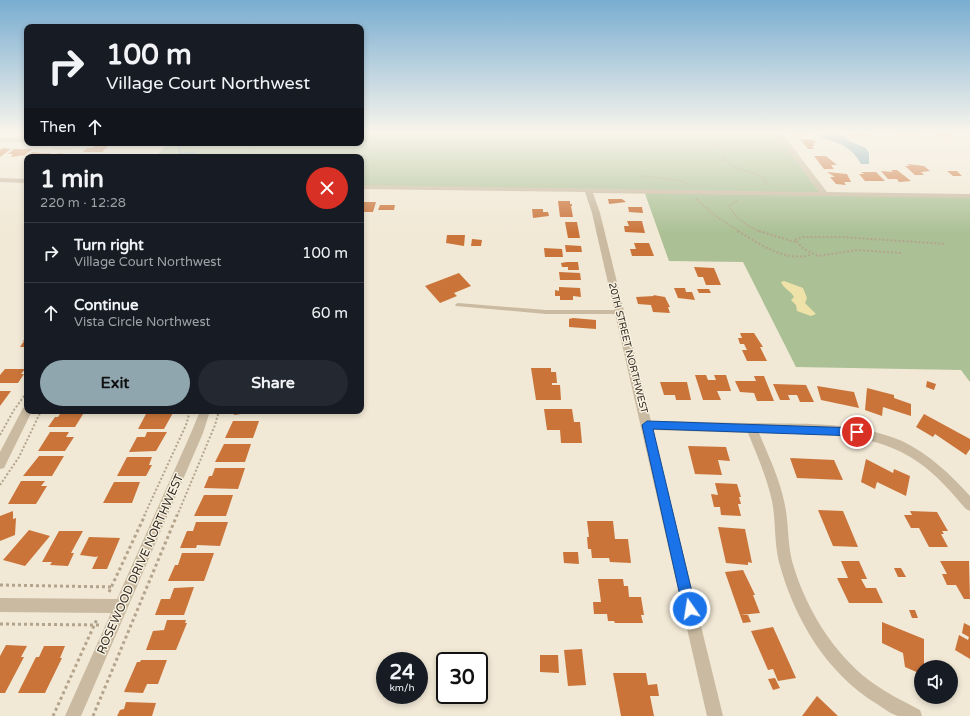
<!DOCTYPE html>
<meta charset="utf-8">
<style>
body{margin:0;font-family:"Varela Round",sans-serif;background:#242831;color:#f1f3f6;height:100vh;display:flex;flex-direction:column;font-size:15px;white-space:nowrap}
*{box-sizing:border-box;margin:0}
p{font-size:13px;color:#9ea1a6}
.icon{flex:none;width:22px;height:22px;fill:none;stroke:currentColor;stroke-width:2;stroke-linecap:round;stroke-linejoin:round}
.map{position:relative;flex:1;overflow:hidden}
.side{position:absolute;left:24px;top:154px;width:340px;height:260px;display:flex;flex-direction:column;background:#171b24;border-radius:8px;box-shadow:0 2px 6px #0003}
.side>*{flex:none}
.guide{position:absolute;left:24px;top:24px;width:340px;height:122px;border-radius:8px;box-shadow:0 2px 6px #0003;background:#171b24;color:#f1f3f6;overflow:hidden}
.controls{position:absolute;left:914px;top:660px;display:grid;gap:8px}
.controls a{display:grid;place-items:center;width:44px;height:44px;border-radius:50%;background:#171b24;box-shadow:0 2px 6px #0003;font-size:20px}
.speed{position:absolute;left:376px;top:652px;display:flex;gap:8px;font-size:20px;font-weight:700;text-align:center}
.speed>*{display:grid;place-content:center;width:52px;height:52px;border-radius:50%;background:#171b24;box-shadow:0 2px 6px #0003;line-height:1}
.speed small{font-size:10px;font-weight:400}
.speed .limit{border:2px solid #111;border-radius:6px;background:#fff;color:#111}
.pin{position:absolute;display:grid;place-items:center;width:34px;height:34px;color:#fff;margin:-17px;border:2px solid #fff;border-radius:50%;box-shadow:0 1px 4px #0007}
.me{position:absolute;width:44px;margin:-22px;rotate:347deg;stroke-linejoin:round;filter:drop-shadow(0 0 3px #0008)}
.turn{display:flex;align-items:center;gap:14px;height:84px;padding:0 16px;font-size:18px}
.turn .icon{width:52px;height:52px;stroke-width:2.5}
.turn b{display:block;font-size:28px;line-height:34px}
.then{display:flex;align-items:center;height:38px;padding:0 16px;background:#0003;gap:8px;font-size:15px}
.round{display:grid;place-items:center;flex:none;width:42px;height:42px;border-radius:21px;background:#242831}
.headline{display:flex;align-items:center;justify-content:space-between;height:68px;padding:0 16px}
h1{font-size:24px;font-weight:700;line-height:30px}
.primary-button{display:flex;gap:8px;margin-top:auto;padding:8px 16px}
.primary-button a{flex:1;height:46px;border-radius:24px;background:#90a6ae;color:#111;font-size:16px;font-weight:700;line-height:46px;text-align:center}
.primary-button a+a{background:#242831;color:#f1f3f6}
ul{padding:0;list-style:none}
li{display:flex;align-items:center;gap:12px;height:60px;padding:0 16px;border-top:1px solid #363941}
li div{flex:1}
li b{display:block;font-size:15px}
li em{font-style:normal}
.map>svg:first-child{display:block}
</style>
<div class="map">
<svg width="970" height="716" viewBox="0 0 970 716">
<rect width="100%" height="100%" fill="#f1e8d5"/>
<path fill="#abc095" d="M 361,132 L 777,132 L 824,193 L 970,197 L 970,382 L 961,370 L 796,367 L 743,262 L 669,261 L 644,191 L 361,187 L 361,157 L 156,157 L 167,143 L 361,143 Z"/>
<path fill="#efe2a9" d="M 784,281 L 803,288 L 807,298 L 805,303 L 816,314 L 811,316 L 797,311 L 796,305 L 791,300 L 794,297 C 791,291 784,289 781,282 Z"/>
<path fill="#74a3af" d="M 814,132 L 841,132 L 849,141 L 866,148 L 869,153 L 869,164 L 861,164 C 855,152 845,145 832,141 C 825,138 819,138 814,132 Z"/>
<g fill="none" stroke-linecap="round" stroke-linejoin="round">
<path stroke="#74a3af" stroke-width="2" d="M 170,143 L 179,144 L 180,154 L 196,152 L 195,154 L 185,157"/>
</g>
<path fill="#ca743a" d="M 789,132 L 808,132 L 811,135 L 791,135 Z
M 848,132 L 867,132 L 870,136 L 851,136 Z
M 871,132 L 889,132 L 891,134 L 873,134 Z
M 894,132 L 918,132 L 921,135 L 897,135 Z
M 935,132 L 953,132 L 952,137 L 935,135 Z
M 800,139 L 814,140 L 816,143 L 813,143 L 815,146 L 812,146 L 814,149 L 808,149 Z
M 97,143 L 111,143 L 102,152 L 83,152 L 87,148 L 92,148 Z
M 3,148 L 11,149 L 0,157 L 0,150 Z
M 14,149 L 32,149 L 25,155 L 11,157 L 13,154 L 8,154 Z
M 32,152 L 41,153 L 51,153 L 47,157 L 27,157 Z
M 63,153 L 62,155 L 72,155 L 71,157 L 53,157 L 55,154 Z
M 814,156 L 826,156 L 837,165 L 831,165 L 834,169 L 824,169 Z
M 907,164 L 924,166 L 930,171 L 921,172 L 924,175 L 915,175 L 905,166 L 910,166 Z
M 891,170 L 897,170 L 911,181 L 899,182 L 897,179 L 888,179 L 881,171 L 893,172 Z
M 947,171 L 957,171 L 962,176 L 953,176 Z
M 827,172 L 847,174 L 851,182 L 844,182 L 846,185 L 836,184 L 830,177 L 835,177 Z
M 861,172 L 876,172 L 885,181 L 865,181 L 859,174 L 864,174 Z
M 608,199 L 622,199 L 626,202 L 609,204 Z
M 558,201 L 570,201 L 570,204 L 572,204 L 572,206 L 571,206 L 573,217 L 560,217 Z
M 362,202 L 376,202 L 373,212 L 361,212 Z
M 380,205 L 395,205 L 394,210 L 378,210 Z
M 628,207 L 642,207 L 643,213 L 629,212 Z
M 532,209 L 543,209 L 543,212 L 548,212 L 549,216 L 533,218 Z
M 627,221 L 642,221 L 645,233 L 625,232 L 624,226 L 629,226 Z
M 565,222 L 577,222 L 580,238 L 568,238 Z
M 447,235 L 465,235 L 464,246 L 446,243 Z
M 472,239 L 482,240 L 481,246 L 471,246 Z
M 634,243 L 649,243 L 654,256 L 632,256 L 630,249 L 636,249 Z
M 565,245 L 581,246 L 582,252 L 566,252 Z
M 544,248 L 562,249 L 563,257 L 545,257 Z
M 567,262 L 578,262 L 579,270 L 568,270 L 568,267 L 562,267 L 561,263 Z
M 694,267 L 714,268 L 721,285 L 706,285 L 703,277 L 698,277 Z
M 559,272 L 580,273 L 581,280 L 560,280 Z
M 459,273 L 471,286 L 454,293 L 457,296 L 440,303 L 425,286 Z
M 559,287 L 580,288 L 581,297 L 573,296 L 573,300 L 560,300 L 560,296 L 555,296 L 555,290 L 559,291 Z
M 674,288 L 685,288 L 686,292 L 692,292 L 695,300 L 678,298 Z
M 697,289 L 709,289 L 711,293 L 699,293 Z
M 653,295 L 665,297 L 670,307 L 668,307 L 670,313 L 653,312 L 651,305 L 638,304 L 636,297 L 654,296 Z
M 573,318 L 596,320 L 596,329 L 569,327 L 569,319 Z
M 740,333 L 754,333 L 763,347 L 760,347 L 767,361 L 747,361 L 742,350 L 747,350 L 744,344 L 740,344 L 738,338 L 742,338 Z
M 27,336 L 27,347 L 20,347 L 24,341 L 23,341 Z
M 531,368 L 551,368 L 551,372 L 556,372 L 557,383 L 552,383 L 552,385 L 560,385 L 561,400 L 536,400 Z
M 5,369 L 25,369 L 21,374 L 24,374 L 18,383 L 0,383 L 0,375 Z
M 695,375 L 706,375 L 708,380 L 716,380 L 714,375 L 726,375 L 731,391 L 717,391 L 721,400 L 703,400 Z
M 754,376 L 764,376 L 774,401 L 757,401 L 754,393 L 740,392 L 735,381 L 756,381 Z
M 927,381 L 936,384 L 934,390 L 926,387 Z
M 660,382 L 687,382 L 691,400 L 676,400 L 675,395 L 664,395 Z
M 773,384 L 806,385 L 814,402 L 800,402 L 797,395 L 788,395 L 790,400 L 780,400 Z
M 817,386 L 854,392 L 859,408 L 821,400 Z
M 867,388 L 894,395 L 894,398 L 911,404 L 911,416 L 883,407 L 882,416 L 865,410 Z
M 0,391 L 11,391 L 0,406 Z
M 544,409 L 572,409 L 574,422 L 580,422 L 582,443 L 561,443 L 560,430 L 547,430 Z
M 62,411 L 85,411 L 75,427 L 48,427 L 55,417 L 58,417 Z
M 155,411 L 174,411 L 164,429 L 138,429 L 146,414 L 153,414 Z
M 234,411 L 254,411 L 254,412 L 234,415 Z
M 924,414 L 970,439 L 970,449 L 966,455 L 935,434 L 933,437 L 916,427 Z
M 233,421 L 259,421 L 253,438 L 225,438 Z
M 50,432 L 69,432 L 66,437 L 74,437 L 65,451 L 38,451 Z
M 147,432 L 167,432 L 156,451 L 129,452 L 137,437 L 145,437 Z
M 224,444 L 251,444 L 245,462 L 215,462 Z
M 688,446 L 726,447 L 730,461 L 718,460 L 722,475 L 695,474 Z
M 39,456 L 64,456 L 52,476 L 23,476 Z
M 127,457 L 152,457 L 149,465 L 152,465 L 146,476 L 117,476 Z
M 790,458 L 834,460 L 843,480 L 797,478 Z
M 866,459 L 893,473 L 894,469 L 910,476 L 906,496 L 877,482 L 875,489 L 861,482 Z
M 215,468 L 245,468 L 238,489 L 204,488 L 209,476 L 212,476 Z
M 21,481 L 45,481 L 41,486 L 47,486 L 36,504 L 8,504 Z
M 114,482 L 140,482 L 132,503 L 103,503 Z
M 715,483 L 737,484 L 741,497 L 739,497 L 741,504 L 738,504 L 741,516 L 721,515 L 720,507 L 714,507 L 711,494 L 718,495 Z
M 204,495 L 233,495 L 226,516 L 194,516 Z
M 818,510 L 843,511 L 858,547 L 833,546 Z
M 13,511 L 13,519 L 16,518 L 15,535 L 0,541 L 0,516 Z
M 910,511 L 937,512 L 948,531 L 942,531 L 944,534 L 941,534 L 948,547 L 929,547 L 919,528 L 911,528 L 904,515 L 912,515 Z
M 587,521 L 613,521 L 615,539 L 628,539 L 631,563 L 610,562 L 609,558 L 592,558 L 591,549 L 588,549 L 587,537 L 589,537 Z
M 196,522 L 228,522 L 220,546 L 197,545 L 196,548 L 180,548 L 187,531 L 193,531 Z
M 718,527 L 745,529 L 752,563 L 748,562 L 748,565 L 726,563 Z
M 29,530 L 50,536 L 25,566 L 3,560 Z
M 59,531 L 83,531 L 71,553 L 74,553 L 68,566 L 50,565 L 52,562 L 42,562 Z
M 89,537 L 120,538 L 107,569 L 92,569 L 98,556 L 96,557 L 80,555 Z
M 563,552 L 578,552 L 579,564 L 564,563 Z
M 182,553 L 214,553 L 204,581 L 168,581 L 175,565 L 178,565 Z
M 841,561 L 859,561 L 867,579 L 861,579 L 866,588 L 876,588 L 883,603 L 849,603 L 837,578 L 848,578 Z
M 940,561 L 969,561 L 970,599 L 964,599 L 956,585 L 947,585 L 942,574 L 947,574 Z
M 894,568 L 901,568 L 906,577 L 898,577 Z
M 743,570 L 755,595 L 753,595 L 760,613 L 740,615 L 725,572 Z
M 598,579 L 623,579 L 624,586 L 628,586 L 629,597 L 641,597 L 644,615 L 641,615 L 643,623 L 615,623 L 614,621 L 608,621 L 607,614 L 594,614 L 593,602 L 601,602 Z
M 194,587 L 184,615 L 155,615 L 161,599 L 170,599 L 174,588 Z
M 909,610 L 915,610 L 918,618 L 912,618 Z
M 740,615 L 748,615 L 751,622 L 743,623 Z
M 167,620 L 186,620 L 185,623 L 187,623 L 176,650 L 146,650 L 153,631 L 164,630 Z
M 882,622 L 924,639 L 924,667 L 921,667 L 921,674 L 905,667 L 903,653 L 882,643 Z
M 964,623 L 970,626 L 970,659 L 955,650 L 959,635 L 968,640 L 969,637 L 962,633 Z
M 773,627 L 787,658 L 796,678 L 778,681 L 773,669 L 768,670 L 751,631 Z
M 6,645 L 27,646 L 21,657 L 24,657 L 5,693 L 0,693 L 0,656 Z
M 44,646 L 65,646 L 60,658 L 62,658 L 45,693 L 18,693 L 36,657 L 39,657 Z
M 582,649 L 586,685 L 568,686 L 564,650 Z
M 540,655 L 558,655 L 559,673 L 540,672 Z
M 141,660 L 167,660 L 158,684 L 147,684 L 143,693 L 124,692 L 137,662 L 140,662 Z
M 613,673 L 646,673 L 648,685 L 657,684 L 659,696 L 650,696 L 654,716 L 621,716 Z
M 775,678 L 780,688 L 773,690 L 768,679 Z
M 817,696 L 838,716 L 802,716 Z
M 126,702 L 156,703 L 152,716 L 117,716 L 120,710 L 124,709 Z"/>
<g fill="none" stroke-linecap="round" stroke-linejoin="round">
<path stroke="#b4a48c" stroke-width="1.5" stroke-dasharray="1.5 1.5" stroke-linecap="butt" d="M 714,142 L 722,148 L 723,158 L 736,168 L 762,176 L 767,182 L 762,185
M 246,143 L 246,145 L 250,146 L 286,143
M 31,144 L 51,144 L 54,148 C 65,150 75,148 85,143
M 641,176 L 677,180 L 689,184
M 696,199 L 714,215 L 740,232
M 737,200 L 729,206 C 736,219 747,226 761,232"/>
<path stroke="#b4a48c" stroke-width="2" stroke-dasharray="2 2" stroke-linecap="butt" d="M 738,231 C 759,244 785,262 810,255
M 759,231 L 795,242
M 901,253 L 857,250 L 818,256 L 804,249 L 795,240 L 803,237 L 842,237 L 946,244
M 0,435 L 14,410 L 27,392
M 0,485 L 19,457 L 41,411
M 144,516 L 186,425 L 190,411
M 177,516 L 215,425 L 219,411"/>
<path stroke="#b4a48c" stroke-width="3" stroke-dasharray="3 3" stroke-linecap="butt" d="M 0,585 L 112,587
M 109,592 L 145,515
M 0,624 L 100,625
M 53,716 L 97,619
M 93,716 L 177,515"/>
<path fill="#c9baa1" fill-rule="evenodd" d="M 458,303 L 546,310 L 619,310 L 622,312 L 619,314 L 546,314 L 456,306 L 455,305 L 456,304 Z"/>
<path fill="#c9baa1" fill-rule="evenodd" d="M 774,132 L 781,132 L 827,192 L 970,194 L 970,198 L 593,193 L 600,213 L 651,421 C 685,421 720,423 754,423 C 803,424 856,421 902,441 C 929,454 950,474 970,496 L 970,511 L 966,509 C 951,492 937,475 918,462 C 873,430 813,434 759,433 C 768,455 779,477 784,501 C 789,521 787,541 792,561 C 805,607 832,652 870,681 C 886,693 903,701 920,710 L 922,716 C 915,716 905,716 898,716 C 891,714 883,708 877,704 C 826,673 794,618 779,562 C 774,542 776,521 772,501 C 767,478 757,455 748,433 L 653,430 L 723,716 L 707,716 L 592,213 L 585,192 L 361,189 L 361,185 L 819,192 Z
M 0,138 L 27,138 L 27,142 L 0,142 Z
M 0,178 L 27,179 L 27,183 L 0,182 Z
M 27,407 L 27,411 L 32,411 L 4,468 L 0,469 L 0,452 L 23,408 Z
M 200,411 L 210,411 L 203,433 L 81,716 L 65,716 L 111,613 L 0,612 L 0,598 L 117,599 L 191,433 Z"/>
</g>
<linearGradient id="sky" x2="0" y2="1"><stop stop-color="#79add1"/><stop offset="0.57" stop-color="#f9f5ec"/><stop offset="1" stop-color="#f9f5ec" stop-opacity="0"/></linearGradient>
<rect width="970" height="233" fill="url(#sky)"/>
<path fill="#1a73e8" stroke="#114b97" d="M 647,421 L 857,428 L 862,432 L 857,436 L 653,429 L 696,609 L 694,613 L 690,615 L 685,613 L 683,609 L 642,425 Z"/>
<g text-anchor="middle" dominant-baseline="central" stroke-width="3" stroke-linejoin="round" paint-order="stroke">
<g font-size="10" fill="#332b24" stroke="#f9f2e1">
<text transform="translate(628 348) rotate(76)">20TH STREET NORTHWEST</text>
</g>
<g font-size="12" fill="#332b24" stroke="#f9f2e1">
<text transform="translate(140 564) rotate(-66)">ROSEWOOD DRIVE NORTHWEST</text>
</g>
</g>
</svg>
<div class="controls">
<a><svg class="icon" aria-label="sound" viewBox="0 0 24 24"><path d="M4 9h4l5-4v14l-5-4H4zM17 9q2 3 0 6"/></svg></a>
</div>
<div class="speed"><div>24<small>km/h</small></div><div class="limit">30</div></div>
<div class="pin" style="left:857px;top:432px;background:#d93025"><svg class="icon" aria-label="arrive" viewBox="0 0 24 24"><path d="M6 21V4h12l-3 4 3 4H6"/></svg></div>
<svg class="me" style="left:690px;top:609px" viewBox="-20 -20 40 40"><circle r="17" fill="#1a73e8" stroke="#fff" stroke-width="3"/><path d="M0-11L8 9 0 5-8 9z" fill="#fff"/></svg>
<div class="guide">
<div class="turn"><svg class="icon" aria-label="right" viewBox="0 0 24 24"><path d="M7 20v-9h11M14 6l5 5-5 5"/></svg><div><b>100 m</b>Village Court Northwest</div></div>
<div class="then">Then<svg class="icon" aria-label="ahead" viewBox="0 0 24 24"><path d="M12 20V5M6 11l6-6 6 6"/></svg></div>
</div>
<section class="side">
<div class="headline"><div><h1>1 min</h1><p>220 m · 12:28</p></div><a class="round" style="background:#d93025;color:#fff"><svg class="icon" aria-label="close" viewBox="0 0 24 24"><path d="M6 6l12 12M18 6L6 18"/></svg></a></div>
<ul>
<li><svg class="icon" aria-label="right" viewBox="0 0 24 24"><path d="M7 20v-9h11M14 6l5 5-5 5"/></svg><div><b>Turn right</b><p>Village Court Northwest</p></div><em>100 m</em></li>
<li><svg class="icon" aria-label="ahead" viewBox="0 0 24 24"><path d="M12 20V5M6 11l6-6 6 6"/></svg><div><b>Continue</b><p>Vista Circle Northwest</p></div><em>60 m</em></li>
</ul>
<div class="primary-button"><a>Exit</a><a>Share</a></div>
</section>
</div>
